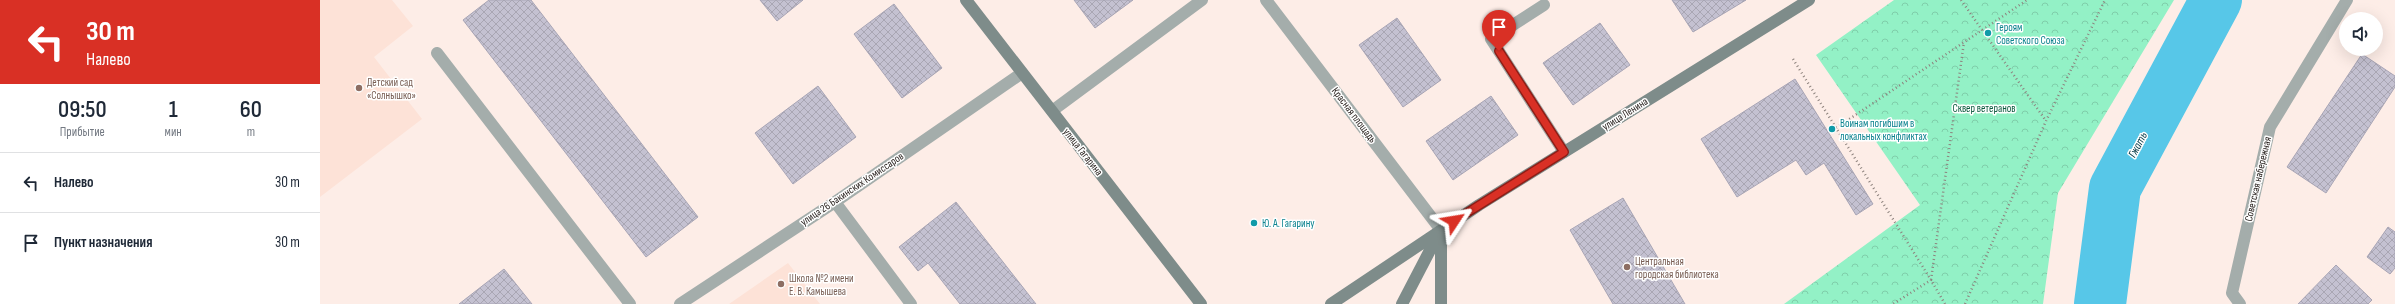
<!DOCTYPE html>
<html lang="ru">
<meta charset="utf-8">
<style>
body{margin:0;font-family:"Sofia Sans Condensed",sans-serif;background:#f6f6f7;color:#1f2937;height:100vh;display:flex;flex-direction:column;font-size:15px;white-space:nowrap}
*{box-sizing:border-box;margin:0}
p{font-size:13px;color:#747a83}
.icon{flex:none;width:22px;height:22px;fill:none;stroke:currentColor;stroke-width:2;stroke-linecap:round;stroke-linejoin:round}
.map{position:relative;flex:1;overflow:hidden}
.sheet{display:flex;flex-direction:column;background:#fff;width:320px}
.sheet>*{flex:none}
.guide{background:#d93025;color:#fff;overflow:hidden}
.controls{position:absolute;left:2019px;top:12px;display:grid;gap:8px}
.controls a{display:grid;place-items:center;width:44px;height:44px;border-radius:50%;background:#fff;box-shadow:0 4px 16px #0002;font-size:20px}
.pin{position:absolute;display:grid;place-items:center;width:34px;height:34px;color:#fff;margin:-41px -17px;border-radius:50% 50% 50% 0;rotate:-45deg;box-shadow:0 0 4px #0007}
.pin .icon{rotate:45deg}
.me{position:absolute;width:44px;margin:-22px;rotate:57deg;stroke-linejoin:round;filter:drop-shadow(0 0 3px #0008)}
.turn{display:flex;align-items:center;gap:14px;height:84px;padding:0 20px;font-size:18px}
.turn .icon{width:52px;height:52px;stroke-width:2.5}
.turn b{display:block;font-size:28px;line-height:34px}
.eta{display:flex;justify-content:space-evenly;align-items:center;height:68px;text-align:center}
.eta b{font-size:24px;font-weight:600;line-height:28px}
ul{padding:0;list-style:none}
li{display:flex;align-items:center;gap:12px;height:60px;padding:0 20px;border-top:1px solid #e0e1e3}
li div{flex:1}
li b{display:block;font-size:15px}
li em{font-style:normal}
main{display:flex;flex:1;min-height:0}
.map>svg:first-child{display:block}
</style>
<main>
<section class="sheet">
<div class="guide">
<div class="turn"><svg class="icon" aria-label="left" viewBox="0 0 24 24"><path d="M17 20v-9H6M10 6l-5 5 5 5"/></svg><div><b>30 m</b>Налево</div></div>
</div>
<div class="eta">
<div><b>09:50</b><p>Прибытие</p></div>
<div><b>1</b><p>мин</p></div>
<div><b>60</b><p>m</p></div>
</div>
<ul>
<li><svg class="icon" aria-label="left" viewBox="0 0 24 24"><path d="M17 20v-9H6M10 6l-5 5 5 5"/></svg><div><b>Налево</b></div><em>30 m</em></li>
<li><svg class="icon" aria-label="arrive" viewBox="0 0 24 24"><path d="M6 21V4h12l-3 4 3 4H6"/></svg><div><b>Пункт назначения</b></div><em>30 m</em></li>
</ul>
</section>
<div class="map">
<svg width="2075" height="304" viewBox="0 0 2075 304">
<defs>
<pattern id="park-crowns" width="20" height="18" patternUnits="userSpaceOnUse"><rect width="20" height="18" fill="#93f1c6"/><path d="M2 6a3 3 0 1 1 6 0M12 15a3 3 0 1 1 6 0" fill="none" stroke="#7fceaa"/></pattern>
<pattern id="building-cross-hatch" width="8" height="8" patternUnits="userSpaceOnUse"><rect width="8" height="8" fill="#c4c1d1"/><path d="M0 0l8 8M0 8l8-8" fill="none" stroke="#a9a6b3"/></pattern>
</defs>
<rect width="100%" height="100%" fill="#fdede7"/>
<path fill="#fde2d7" d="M 0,0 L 72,0 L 93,26 L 54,57 L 102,119 L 0,197 Z
M 468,263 L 500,304 L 409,304 Z"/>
<path fill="url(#park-crowns)" d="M 1574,0 L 1854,0 L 1738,193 L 1723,304 L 1464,304 L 1600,205 L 1496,55 Z"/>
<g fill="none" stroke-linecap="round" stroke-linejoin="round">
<path stroke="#57c7e8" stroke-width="52" d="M 1780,304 L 1795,188 L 1896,0"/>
</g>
<path fill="url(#building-cross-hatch)" stroke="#a8a5b5" d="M 169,0 L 211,0 L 378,217 L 326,257 L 143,20 Z
M 440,0 L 483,0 L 457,21 Z
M 754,0 L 813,0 L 775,28 Z
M 1352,0 L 1426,0 L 1373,32 Z
M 574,4 L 622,68 L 582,98 L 534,34 Z
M 1077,18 L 1121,80 L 1083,107 L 1039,45 Z
M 1280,23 L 1310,65 L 1253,105 L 1223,63 Z
M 2042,54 L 2075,76 L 2075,87 L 2006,193 L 1967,167 Z
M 1475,79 L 1553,204 L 1536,215 L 1504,163 L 1486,175 L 1476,160 L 1417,197 L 1381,139 Z
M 498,86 L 536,137 L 473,184 L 435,133 Z
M 1171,96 L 1198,135 L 1133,180 L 1106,141 Z
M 1303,198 L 1365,304 L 1293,304 L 1250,230 Z
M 636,202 L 716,304 L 640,304 L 608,263 L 598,271 L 579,247 Z
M 2068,227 L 2075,232 L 2075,268 L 2070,274 L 2047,257 Z
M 2016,265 L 2052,300 L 2048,304 L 1978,304 Z
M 184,269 L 212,304 L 139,304 Z"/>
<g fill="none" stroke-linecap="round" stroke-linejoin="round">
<path stroke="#8d827d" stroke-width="2.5" stroke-dasharray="1 3" stroke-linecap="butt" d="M 1641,0 L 1726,121
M 1473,59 L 1611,280 L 1573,304
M 1516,128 L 1707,0
M 1625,304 L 1611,280 L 1644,42
M 1645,304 L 1726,121 L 1785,0"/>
<path stroke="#a4adab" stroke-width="12" d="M 1224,5 L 1171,39 L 1244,152
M 117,53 L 310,304"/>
<path stroke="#a4adab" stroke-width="12" d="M 946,0 L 1121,230
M 732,111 L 882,0
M 515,202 L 591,304
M 360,304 L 515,202 L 702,73
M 1920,304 L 1912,293 L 1950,127 L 2027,0"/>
<path stroke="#7e8c8a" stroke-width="12" d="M 646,0 L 881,304
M 1011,304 L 1159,205 L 1489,0
M 1082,304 L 1120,231
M 1121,304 L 1121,233"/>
</g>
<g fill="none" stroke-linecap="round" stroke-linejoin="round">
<defs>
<path id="route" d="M 1134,221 L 1244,152 L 1179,51"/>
</defs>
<use href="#route" stroke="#8d1f18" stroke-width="10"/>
<use href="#route" stroke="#d93025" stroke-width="7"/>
</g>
<g fill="#0f9aa8" stroke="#fff" stroke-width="1.5">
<circle cx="1668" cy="33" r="4"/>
<circle cx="1512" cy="129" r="4"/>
<circle cx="934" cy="223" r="4"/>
</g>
<g fill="#8d6e63" stroke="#fff" stroke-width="1.5">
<circle cx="39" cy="88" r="4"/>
<circle cx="1307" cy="267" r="4"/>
<circle cx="461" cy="284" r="4"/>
</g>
<g text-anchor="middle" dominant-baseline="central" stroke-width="3" stroke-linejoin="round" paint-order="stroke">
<g font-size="11" fill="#0d838f" stroke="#fff" text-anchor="start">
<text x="1676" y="27">Героям<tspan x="1676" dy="13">Советского Союза</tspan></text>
<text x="1520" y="123">Воинам погибшим в<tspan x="1520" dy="13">локальных конфликтах</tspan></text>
<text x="942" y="223">Ю. А. Гагарину</text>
</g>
<g font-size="11" fill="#785e54" stroke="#fff" text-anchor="start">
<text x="47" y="82">Детский сад<tspan x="47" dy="13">«Солнышко»</tspan></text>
<text x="1315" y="261">Центральная<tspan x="1315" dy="13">городская библиотека</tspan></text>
<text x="469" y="278">Школа №2 имени<tspan x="469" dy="13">Е. В. Камышева</tspan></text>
</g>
<g font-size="11" fill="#0c5a3e" stroke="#fff">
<text x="1664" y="108">Сквер ветеранов</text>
</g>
<g font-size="11" fill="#2c2522" stroke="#fff">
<text transform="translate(1305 114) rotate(-32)">улица Ленина</text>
<text transform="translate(1034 115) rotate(53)">Красная площадь</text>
<text transform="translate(763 152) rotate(52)">улица Гагарина</text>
<text transform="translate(1938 179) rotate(-77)">Советская набережная</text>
<text transform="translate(532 189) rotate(-34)">улица 26 Бакинских Комиссаров</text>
</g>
<g font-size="12" font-style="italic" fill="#003643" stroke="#fff">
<text transform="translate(1818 145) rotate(-62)">Гжать</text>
</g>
</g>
</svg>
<div class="controls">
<a><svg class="icon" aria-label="sound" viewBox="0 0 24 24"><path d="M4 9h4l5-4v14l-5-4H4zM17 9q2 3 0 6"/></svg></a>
</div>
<div class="pin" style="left:1179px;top:51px;background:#d93025"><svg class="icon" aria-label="arrive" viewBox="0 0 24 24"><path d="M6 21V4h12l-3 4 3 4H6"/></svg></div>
<svg class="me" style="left:1134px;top:221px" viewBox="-20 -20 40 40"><path d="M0-17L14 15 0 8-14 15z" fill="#d93025" stroke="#fff" stroke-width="4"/></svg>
</div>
</main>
